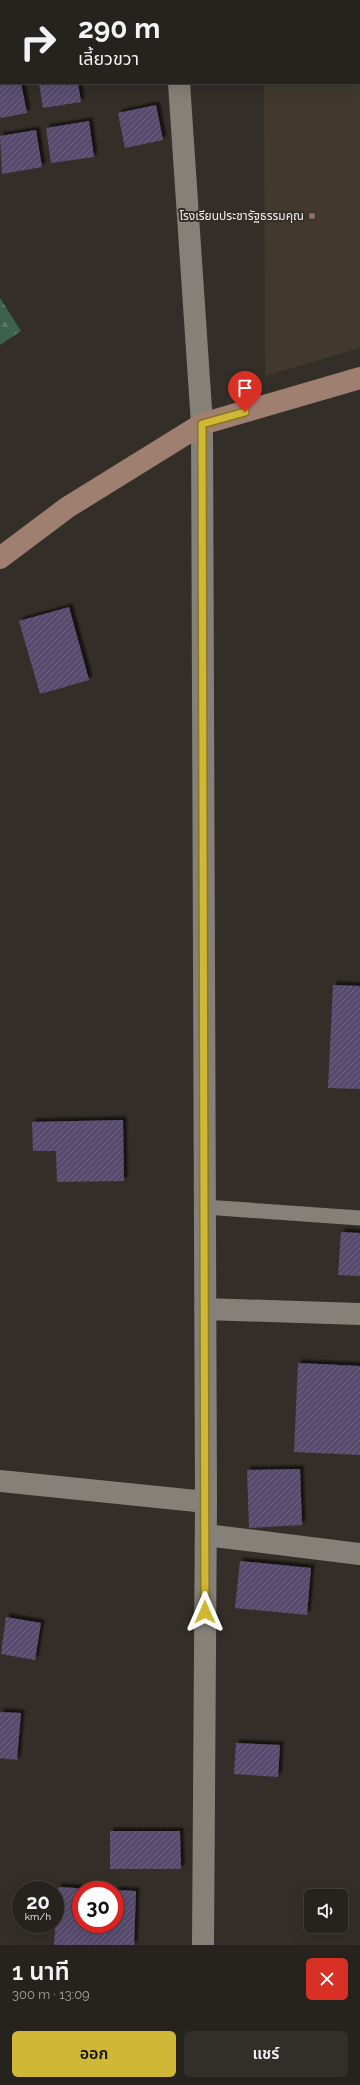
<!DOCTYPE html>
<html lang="th">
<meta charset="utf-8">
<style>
body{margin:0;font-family:Raleway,"Noto Sans Thai",sans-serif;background:#322f2b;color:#f1f3f6;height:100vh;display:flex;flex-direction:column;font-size:15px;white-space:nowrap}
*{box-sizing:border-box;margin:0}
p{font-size:13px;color:#a4a4a4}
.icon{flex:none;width:22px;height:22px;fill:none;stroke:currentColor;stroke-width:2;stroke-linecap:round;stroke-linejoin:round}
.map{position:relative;height:1945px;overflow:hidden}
.side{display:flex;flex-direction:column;background:#26231e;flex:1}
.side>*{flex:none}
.banner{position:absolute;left:0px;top:0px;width:360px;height:84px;box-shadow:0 4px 16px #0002,0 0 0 1px #42403c;background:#26231e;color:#f1f3f6;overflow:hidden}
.tools{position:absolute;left:304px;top:1889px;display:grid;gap:8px}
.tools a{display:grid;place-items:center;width:44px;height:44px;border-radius:6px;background:#26231e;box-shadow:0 4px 16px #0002,0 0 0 1px #42403c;font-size:20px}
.speed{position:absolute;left:12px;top:1881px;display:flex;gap:8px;font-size:20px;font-weight:700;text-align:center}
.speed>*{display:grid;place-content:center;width:52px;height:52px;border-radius:50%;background:#26231e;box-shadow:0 4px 16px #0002,0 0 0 1px #42403c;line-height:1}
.speed small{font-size:10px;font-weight:400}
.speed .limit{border:6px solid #d22;background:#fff;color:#111}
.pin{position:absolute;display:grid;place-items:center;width:34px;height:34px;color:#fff;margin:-41px -17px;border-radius:50% 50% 50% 0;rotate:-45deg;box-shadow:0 0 4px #0007}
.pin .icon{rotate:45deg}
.me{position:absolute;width:44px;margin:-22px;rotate:0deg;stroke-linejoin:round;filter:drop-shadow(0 0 3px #0008)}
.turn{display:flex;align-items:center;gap:14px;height:84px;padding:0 12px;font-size:18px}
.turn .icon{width:52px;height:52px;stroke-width:2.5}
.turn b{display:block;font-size:28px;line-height:34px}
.round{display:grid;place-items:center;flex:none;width:42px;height:42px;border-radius:6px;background:#322f2b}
.headline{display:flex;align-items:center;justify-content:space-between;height:68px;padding:0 12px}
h1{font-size:24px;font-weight:600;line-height:30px}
.button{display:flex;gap:8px;margin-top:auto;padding:8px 12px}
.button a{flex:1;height:46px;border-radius:6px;background:#d1b736;color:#111;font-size:16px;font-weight:600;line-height:46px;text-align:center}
.button a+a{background:#322f2b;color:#f1f3f6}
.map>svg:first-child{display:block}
</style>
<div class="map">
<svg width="360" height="1945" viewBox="0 0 360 1945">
<defs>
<pattern id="forest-firs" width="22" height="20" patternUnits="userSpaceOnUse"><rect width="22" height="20" fill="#3c624e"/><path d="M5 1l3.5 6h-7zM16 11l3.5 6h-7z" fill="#597968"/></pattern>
<pattern id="building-hatch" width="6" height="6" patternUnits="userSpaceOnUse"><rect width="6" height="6" fill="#564c6d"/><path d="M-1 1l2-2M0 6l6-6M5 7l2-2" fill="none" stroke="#6f6682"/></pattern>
<filter id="shadow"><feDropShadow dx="3.5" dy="-3.5" stdDeviation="1" flood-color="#0009"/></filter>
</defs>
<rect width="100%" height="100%" fill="#332f28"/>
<path fill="#41392d" d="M 263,0 L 360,0 L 360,348 L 265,376 L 264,83 L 359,83 L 359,1 Z"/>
<path fill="url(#forest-firs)" d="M 0,298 L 21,331 L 0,345 Z"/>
<path fill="url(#building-hatch)" filter="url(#shadow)" d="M 0,83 L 21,83 L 27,113 L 0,118 Z
M 39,83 L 78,83 L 81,102 L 43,108 Z
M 156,105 L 163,140 L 125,148 L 118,113 Z
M 89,121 L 94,157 L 51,163 L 46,128 Z
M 36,130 L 42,167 L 2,174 L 0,136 Z
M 69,607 L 89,680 L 40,694 L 19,621 Z
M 333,985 L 360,986 L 360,1089 L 328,1088 Z
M 123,1120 L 124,1181 L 57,1182 L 56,1151 L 33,1151 L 32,1122 Z
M 341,1232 L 360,1233 L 360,1276 L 338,1275 Z
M 298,1363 L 360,1366 L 360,1455 L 294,1452 Z
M 300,1469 L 302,1525 L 249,1528 L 247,1470 Z
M 240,1561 L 311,1568 L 307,1615 L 235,1608 Z
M 6,1617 L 41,1623 L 35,1660 L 1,1654 Z
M 0,1712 L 21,1713 L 17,1760 L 0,1758 Z
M 236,1743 L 280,1745 L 278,1777 L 234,1774 Z
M 110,1831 L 180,1831 L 181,1869 L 110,1869 Z
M 58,1887 L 94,1889 L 81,1890 L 81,1924 L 115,1924 L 115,1890 L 136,1891 L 134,1945 L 54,1945 Z"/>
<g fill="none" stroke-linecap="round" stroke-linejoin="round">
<path stroke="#858078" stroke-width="15" d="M 205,1207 L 360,1218"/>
<path stroke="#858078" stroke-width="22" d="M 173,0 L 173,1
M 179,83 L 202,424 L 206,1502 L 203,1945
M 205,1309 L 360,1314
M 0,1481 L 206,1502
M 206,1535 L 360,1554"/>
<path stroke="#9e7f70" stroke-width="22" d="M 0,558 L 68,507 L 202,424 L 360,378"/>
</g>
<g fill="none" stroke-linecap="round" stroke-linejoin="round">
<defs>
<path id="route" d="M 205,1612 L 202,424 L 245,412"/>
</defs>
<use href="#route" stroke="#887723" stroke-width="10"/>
<use href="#route" stroke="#d1b736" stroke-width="7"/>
</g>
<circle fill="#8d6e63" stroke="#332f28" stroke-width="1.5" cx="312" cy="216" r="4"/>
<g text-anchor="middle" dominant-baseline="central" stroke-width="4" stroke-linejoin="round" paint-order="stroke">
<g font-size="12" fill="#f3f0ec" stroke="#332f28" text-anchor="end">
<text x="304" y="216">โรงเรียนประชารัฐธรรมคุณ</text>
</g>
</g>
</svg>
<div class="tools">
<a><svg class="icon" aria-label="sound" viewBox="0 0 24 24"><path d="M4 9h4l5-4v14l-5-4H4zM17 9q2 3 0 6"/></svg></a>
</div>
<div class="speed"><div>20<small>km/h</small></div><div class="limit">30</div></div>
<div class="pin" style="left:245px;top:412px;background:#d93025"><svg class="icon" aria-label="arrive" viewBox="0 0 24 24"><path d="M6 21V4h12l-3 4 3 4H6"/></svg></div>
<svg class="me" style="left:205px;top:1612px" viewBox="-20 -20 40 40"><path d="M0-17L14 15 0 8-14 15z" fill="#d1b736" stroke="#fff" stroke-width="4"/></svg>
<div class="banner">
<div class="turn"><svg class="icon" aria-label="right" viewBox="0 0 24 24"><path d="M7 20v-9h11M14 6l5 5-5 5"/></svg><div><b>290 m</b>เลี้ยวขวา</div></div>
</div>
</div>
<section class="side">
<div class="headline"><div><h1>1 นาที</h1><p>300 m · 13:09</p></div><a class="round" style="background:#d93025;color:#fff"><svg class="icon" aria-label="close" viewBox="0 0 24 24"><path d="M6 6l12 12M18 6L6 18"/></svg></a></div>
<div class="button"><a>ออก</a><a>แชร์</a></div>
</section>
